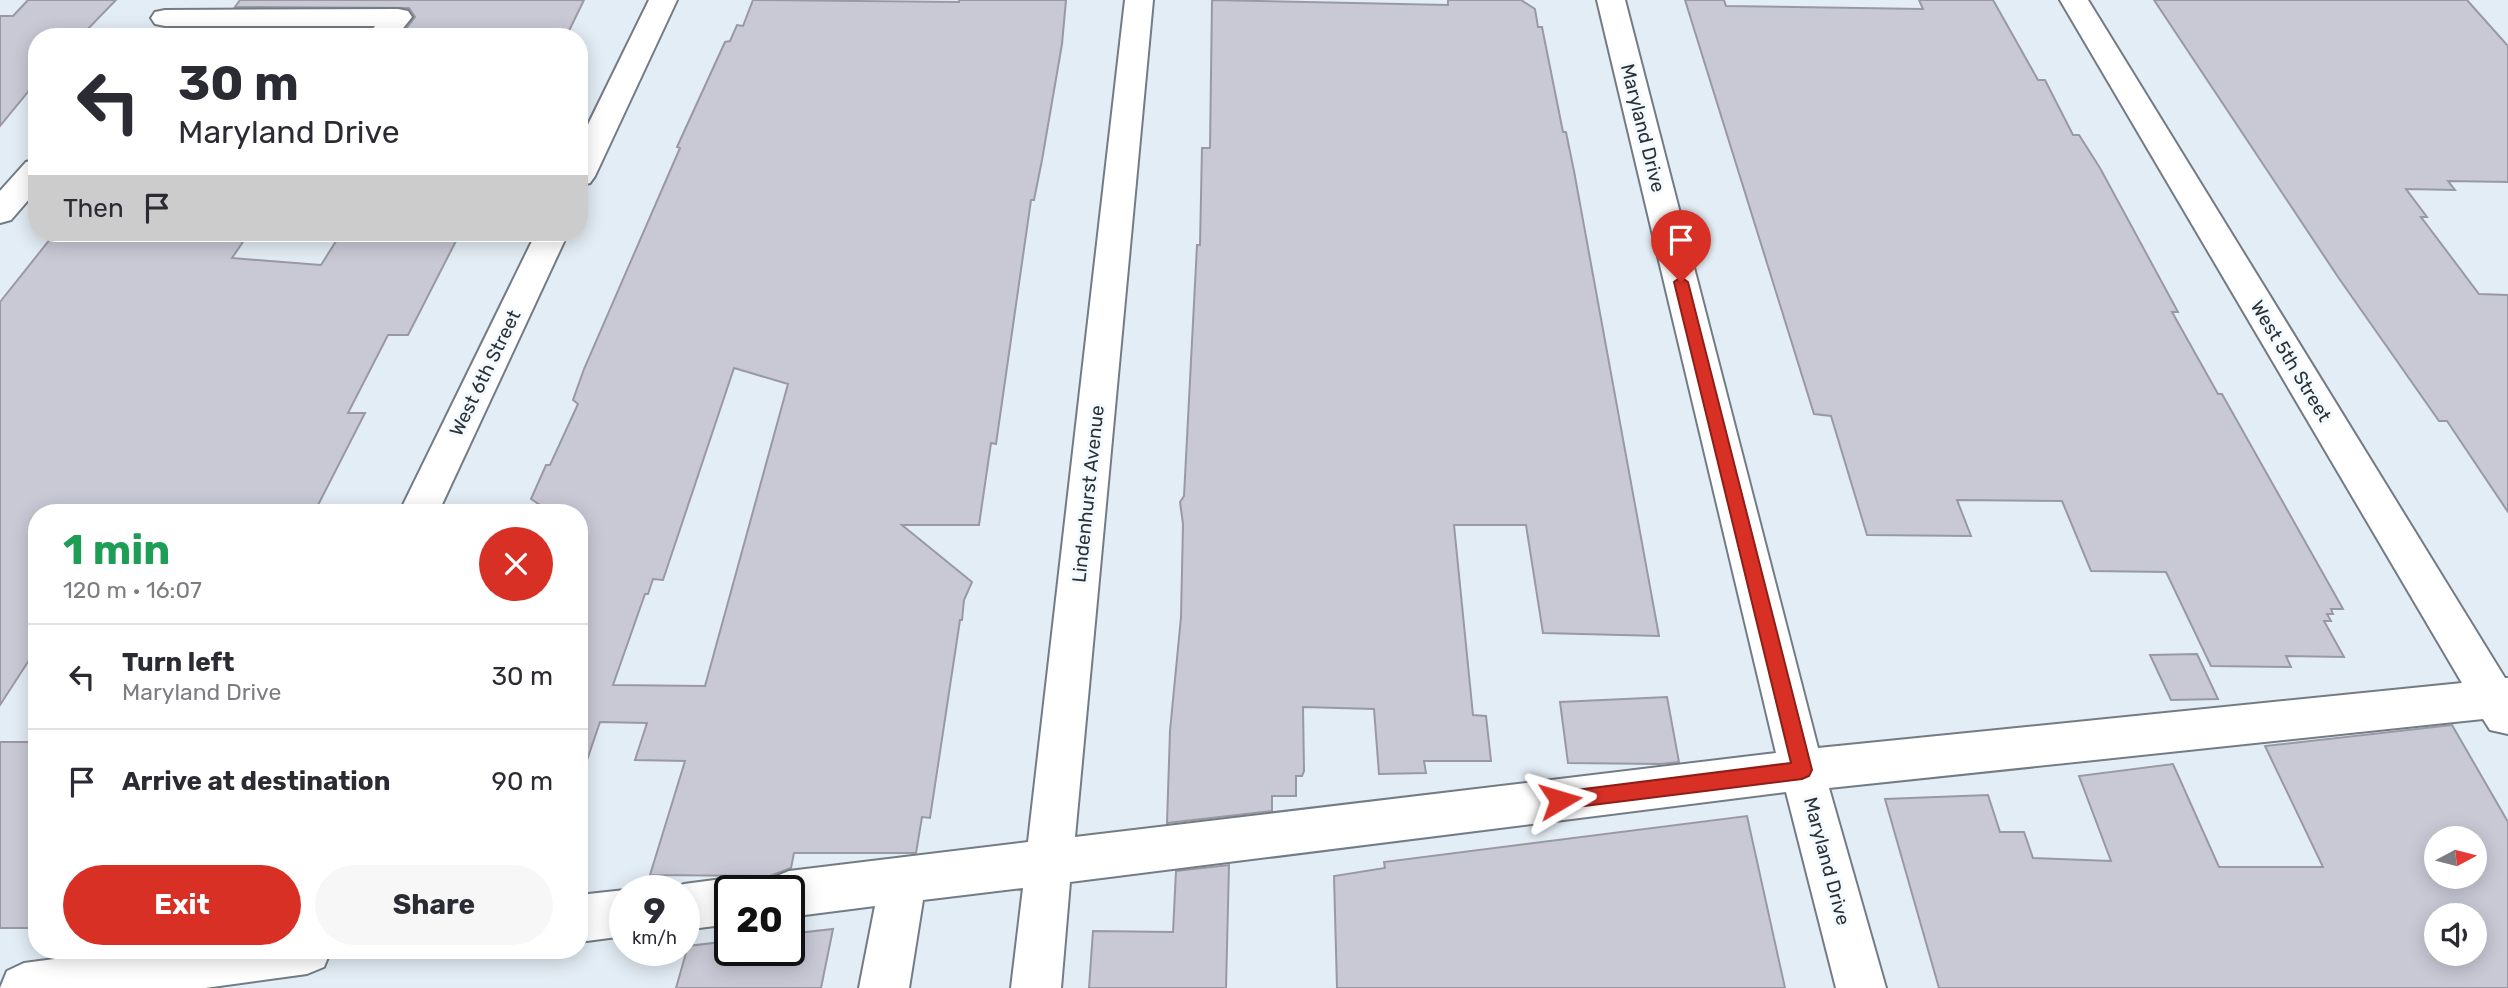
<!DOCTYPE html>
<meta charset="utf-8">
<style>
body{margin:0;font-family:Rubik,sans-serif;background:#f7f7f7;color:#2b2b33;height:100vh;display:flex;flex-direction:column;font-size:26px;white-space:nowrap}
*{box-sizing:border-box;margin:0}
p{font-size:23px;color:#7c7c81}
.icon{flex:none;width:38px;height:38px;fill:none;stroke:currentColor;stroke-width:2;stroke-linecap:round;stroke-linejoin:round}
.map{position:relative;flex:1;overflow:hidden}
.drawer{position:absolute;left:28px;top:504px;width:560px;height:455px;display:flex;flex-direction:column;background:#fff;border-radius:28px;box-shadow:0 4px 18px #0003}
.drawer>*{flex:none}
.banner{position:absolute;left:28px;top:28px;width:560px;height:214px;border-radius:28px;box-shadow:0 4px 18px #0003;background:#fff;color:#2b2b33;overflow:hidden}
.needle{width:46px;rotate:83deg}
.tools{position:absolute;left:2424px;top:826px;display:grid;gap:14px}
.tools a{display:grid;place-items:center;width:63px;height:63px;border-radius:50%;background:#fff;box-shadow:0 4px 18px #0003;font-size:35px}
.speed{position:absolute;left:609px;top:875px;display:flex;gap:14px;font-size:35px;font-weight:700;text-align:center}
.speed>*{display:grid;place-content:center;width:91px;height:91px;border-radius:50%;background:#fff;box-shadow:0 4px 18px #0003;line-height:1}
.speed small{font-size:18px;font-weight:400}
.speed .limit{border:4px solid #111;border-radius:10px;background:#fff;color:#111}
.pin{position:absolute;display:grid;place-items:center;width:60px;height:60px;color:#fff;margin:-72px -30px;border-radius:50% 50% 50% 0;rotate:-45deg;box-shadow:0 0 7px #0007}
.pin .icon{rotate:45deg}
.me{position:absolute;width:77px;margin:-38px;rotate:83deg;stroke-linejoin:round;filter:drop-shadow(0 0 5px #0008)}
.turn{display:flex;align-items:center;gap:24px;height:147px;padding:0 35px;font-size:32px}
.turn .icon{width:91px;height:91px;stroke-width:2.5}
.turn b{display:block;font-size:49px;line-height:60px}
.then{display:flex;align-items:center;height:66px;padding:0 35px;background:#0003;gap:14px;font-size:26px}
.round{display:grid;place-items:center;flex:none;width:74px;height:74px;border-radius:37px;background:#f7f7f7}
.head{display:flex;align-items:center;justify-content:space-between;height:119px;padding:0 35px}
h1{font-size:42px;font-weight:700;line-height:52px;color:#1e9e55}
.action{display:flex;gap:14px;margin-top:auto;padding:14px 35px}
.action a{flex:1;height:80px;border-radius:42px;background:#d93025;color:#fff;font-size:28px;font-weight:700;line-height:80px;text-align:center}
.action a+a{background:#f7f7f7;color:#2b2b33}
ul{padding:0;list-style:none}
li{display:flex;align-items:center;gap:21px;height:105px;padding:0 35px;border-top:2px solid #e1e1e2}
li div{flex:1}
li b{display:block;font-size:26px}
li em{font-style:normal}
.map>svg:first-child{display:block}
</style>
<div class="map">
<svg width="2508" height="988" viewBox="0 0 2508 988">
<rect width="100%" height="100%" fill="#e3edf5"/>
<path fill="#c8c9d5" stroke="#9999a4" stroke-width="2" fill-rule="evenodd" d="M 28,0 L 116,0 L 80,37 L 37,37 L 37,81 L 0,126 L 0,16 L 13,16 Z
M 240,0 L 584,0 L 566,37 L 400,37 L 415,17 L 409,8 L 235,7 Z
M 753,0 L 959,2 L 959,0 L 1066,0 L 1062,44 L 1042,160 L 1034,200 L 1031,200 L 996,444 L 991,443 L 979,525 L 902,525 L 972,582 L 964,600 L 962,620 L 960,620 L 930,818 L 922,817 L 916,853 L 794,853 L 791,868 L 770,876 L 650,875 L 685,761 L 635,760 L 647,723 L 600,722 L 585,766 L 579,765 L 579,513 L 552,513 L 531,499 L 546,465 L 550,465 L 578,404 L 573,400 L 584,369 L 680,148 L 677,147 L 725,42 L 730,41 L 737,25 L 743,26 ZM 734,368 L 788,384 L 705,686 L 613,685 L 645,594 L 648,594 L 653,579 L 663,580 Z
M 1212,0 L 1448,5 L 1448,0 L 1521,0 L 1535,9 L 1538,27 L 1542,27 L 1563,132 L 1566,132 L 1574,171 L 1659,636 L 1543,633 L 1526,525 L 1454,525 L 1473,715 L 1486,716 L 1491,761 L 1424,761 L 1426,773 L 1379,774 L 1374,709 L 1303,707 L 1304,771 L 1302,776 L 1296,776 L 1296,796 L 1272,796 L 1272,811 L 1167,823 L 1170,731 L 1181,617 L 1183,524 L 1180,502 L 1184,496 L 1197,245 L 1200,245 L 1202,148 L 1210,148 Z
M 1685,0 L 1724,0 L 1726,6 L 1923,9 L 1919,0 L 1993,0 L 2038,80 L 2045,80 L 2073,135 L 2079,135 L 2100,168 L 2178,312 L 2172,312 L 2218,394 L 2222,394 L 2343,609 L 2331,609 L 2333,614 L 2327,614 L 2331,621 L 2324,621 L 2344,657 L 2286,656 L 2291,667 L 2211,666 L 2166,572 L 2091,571 L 2062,501 L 1957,500 L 1971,536 L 1867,535 L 1831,416 L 1814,414 Z
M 2154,0 L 2467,0 L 2508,46 L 2508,182 L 2448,181 L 2455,190 L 2406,189 L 2427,217 L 2421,217 L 2479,294 L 2508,295 L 2508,512 L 2447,421 L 2439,421 L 2338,277 Z
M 218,29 L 370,29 L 365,37 L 211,37 Z
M 55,233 L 249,233 L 232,258 L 321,265 L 338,238 L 458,237 L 408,335 L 388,335 L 348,413 L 365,413 L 314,513 L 126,510 L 124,513 L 37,513 L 37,648 L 0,705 L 0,302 Z
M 2197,654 L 2218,699 L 2171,700 L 2150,655 Z
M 1667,697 L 1679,762 L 1660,764 L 1568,763 L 1560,702 Z
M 2452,725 L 2508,822 L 2508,988 L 1939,988 L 1885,799 L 1988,795 L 2000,832 L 2024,832 L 2033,858 L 2111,861 L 2079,776 L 2173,764 L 2219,867 L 2323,867 L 2265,746 ZM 2436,838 L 2474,838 L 2474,877 L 2436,877 ZM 2436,915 L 2474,915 L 2474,954 L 2436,954 Z
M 0,742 L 37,742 L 37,928 L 0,928 Z
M 1747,816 L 1785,988 L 1337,988 L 1334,876 L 1385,868 L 1384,862 Z
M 1229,865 L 1226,988 L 1089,988 L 1093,931 L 1173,932 L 1176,871 Z
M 833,929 L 821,988 L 676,988 L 688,946 L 730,941 L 730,950 L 789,950 L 789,934 Z"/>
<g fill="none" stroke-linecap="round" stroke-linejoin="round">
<defs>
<path id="minor" d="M 649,0 L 677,0 L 595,176 L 590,183 L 579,186 L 579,143 Z
M 1125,0 L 1153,0 L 1075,837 L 1776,753 L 1597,0 L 1625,0 L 1818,748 L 2462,683 L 2060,0 L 2088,0 L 2505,678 L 2508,678 L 2508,734 L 2490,730 L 2483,719 L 1829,788 L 1886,988 L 1836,988 L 1786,792 L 1070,882 L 1061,988 L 1011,988 L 1023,888 L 923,900 L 909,988 L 859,988 L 875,906 L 789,917 L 789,891 L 767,891 L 772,878 L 789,871 L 1028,842 Z
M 398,9 L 408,11 L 412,17 L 396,37 L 367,37 L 375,26 L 165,26 L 155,24 L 151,18 L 155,12 L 165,10 Z
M 37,159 L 37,190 L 11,220 L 0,223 L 0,191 L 26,162 Z
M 536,233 L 568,233 L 438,513 L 399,513 Z
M 730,878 L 747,885 L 749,891 L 730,891 L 730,924 L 684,930 L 684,891 L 667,891 L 684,884 Z
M 625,890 L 628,891 L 625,891 L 625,936 L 579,942 L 579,895 Z
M 123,950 L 331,950 L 324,967 L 307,974 L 205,988 L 0,988 L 7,971 L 24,963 Z"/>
</defs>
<use href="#minor" stroke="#737c84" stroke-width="4"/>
<use href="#minor" fill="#fff" fill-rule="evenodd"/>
</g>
<path fill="#d93025" stroke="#8d1f18" stroke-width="2" d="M 1681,277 L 1688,282 L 1812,770 L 1809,776 L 1802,779 L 1560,809 L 1553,806 L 1550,800 L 1553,794 L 1560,792 L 1791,763 L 1674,282 Z"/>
<g text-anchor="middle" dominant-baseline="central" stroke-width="6" stroke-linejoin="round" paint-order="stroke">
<g font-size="19" fill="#2d3134" stroke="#f3faff">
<text transform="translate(1643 128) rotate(76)">Maryland Drive</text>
<text transform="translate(2291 361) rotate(59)">West 5th Street</text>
<text transform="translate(485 373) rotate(-64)">West 6th Street</text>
<text transform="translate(1088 494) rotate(-84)">Lindenhurst Avenue</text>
<text transform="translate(1827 861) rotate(75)">Maryland Drive</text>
</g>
</g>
</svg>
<div class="tools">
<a><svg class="needle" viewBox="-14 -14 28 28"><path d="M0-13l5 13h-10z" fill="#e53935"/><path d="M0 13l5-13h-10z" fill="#7c7c81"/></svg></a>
<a><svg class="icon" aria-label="sound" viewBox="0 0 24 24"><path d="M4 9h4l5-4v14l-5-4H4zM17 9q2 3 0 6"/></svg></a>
</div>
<div class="speed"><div>9<small>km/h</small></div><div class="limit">20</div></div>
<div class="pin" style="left:1681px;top:282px;background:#d93025"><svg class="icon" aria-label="arrive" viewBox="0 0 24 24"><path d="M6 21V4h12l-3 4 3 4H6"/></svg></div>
<svg class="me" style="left:1560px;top:800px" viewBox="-20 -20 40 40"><path d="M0-17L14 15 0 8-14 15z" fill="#d93025" stroke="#fff" stroke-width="4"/></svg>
<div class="banner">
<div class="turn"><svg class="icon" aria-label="left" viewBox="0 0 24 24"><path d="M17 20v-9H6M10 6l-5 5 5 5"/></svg><div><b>30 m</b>Maryland Drive</div></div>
<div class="then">Then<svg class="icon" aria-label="arrive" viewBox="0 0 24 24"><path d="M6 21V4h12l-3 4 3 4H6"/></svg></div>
</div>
<section class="drawer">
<div class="head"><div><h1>1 min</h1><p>120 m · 16:07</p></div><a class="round" style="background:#d93025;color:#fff"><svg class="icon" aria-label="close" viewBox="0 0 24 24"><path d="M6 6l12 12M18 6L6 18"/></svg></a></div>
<ul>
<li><svg class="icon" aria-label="left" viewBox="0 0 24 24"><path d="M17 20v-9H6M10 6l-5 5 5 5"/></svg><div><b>Turn left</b><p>Maryland Drive</p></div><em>30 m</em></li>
<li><svg class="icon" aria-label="arrive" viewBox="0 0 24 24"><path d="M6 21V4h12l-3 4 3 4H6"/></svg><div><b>Arrive at destination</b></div><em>90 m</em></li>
</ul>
<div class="action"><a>Exit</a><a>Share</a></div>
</section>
</div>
